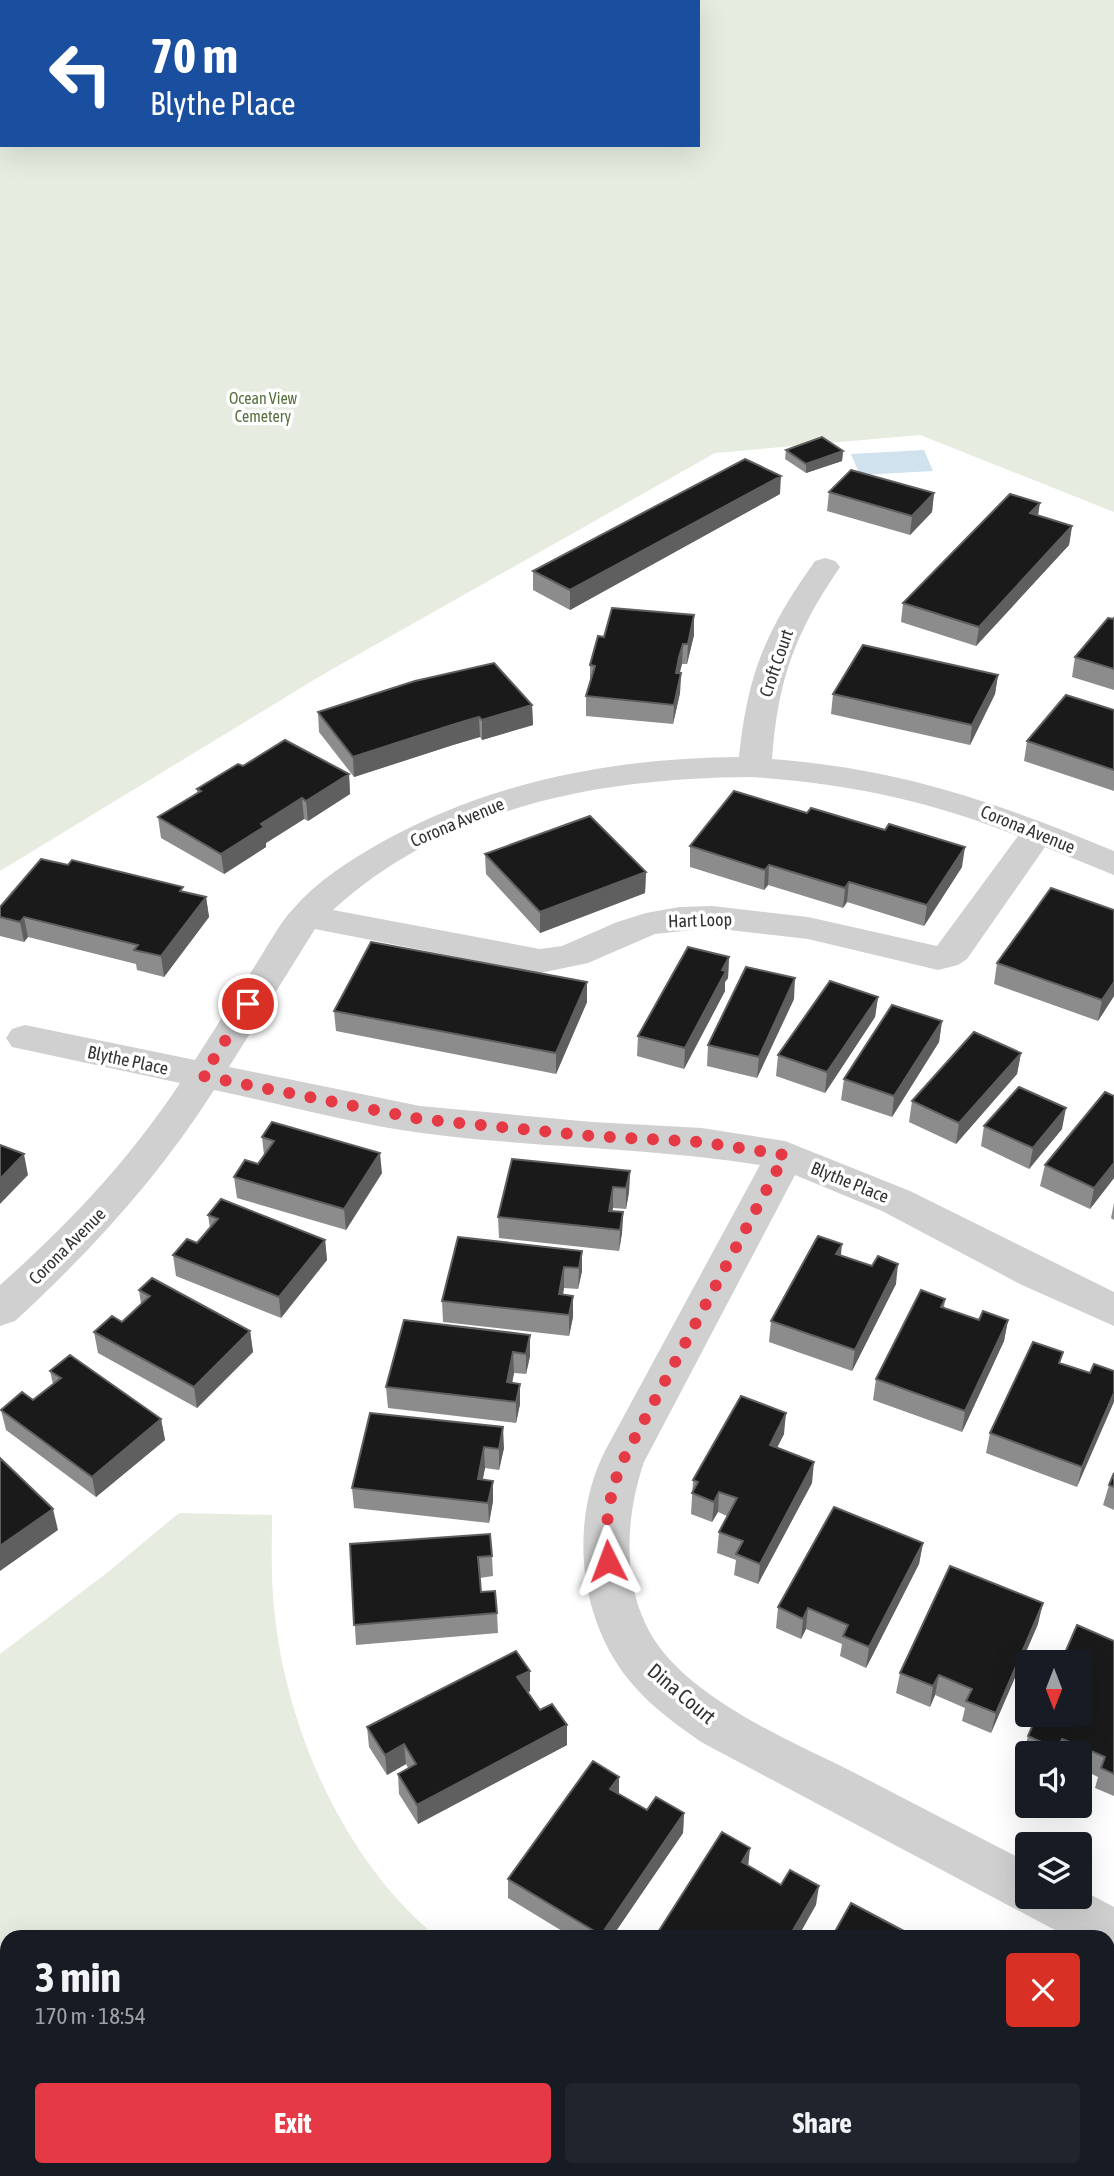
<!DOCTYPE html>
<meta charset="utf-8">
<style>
body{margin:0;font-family:"Asap Condensed",sans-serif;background:#20242c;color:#f1f3f6;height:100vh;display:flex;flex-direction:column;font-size:26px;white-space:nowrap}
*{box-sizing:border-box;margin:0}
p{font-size:23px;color:#9ea1a6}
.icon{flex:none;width:38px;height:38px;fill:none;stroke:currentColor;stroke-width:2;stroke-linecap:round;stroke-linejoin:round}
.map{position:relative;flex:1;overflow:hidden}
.side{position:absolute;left:0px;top:1930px;width:1115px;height:247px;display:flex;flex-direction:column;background:#171b24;border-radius:21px 21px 0 0;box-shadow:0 7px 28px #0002}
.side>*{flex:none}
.top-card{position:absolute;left:0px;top:0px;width:700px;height:147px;box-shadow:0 7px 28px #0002;background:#1a4fa0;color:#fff;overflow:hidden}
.needle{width:46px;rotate:180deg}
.fabs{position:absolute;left:1015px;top:1650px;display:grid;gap:14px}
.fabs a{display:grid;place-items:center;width:77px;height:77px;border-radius:7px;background:#171b24;box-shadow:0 7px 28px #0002;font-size:35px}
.pin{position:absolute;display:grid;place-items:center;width:60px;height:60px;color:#fff;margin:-30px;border:4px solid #fff;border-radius:50%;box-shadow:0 2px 7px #0007}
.me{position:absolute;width:77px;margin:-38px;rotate:357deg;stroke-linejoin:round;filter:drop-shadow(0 0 5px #0008)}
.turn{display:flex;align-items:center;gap:24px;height:147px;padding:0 35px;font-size:32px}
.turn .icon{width:91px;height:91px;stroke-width:2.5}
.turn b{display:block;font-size:49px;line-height:60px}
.round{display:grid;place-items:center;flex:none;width:74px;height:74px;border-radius:7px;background:#20242c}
.headline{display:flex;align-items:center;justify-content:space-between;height:119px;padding:0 35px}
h1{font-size:42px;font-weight:700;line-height:52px}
.button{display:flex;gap:14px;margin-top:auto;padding:14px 35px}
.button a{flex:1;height:80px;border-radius:7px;background:#e63946;color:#fff;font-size:28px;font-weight:700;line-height:80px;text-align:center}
.button a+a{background:#20242c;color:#f1f3f6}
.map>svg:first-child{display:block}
</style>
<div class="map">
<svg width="1114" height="2176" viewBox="0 0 1114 2176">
<rect width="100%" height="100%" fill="#fff"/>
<path fill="#e6ecdf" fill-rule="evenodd" d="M 0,0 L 1114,0 L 1114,512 L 920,435 L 715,453 L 322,675 L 0,871 ZM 2,2 L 698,2 L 698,145 L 2,145 Z
M 179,1513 L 272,1515 C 272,1542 271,1569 273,1595 C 281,1718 341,1859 437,1937 L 7,1937 L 7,2074 L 0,2073 L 0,1654 L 108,1572 Z
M 0,2097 L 7,2099 L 7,2170 L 327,2170 L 323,2176 L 0,2176 Z
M 549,2170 L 774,2170 L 784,2176 L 585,2176 Z
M 883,2170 L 975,2170 L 971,2176 L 880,2176 Z"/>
<path fill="#cfe2ee" d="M 924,450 L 933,471 L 860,475 L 851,454 Z"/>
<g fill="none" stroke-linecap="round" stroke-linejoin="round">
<path fill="#d0d0d0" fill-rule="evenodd" d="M 825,558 L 835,561 L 840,567 C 795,633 778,679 772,759 C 901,769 996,802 1114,851 L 1114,875 L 1045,847 L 967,959 L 958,965 L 938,970 L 808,939 L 712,928 L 655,934 L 588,963 L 540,973 L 315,929 L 229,1067 L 420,1106 L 592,1122 L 702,1128 L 785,1141 L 910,1191 L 1114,1292 L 1114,1326 L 1022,1285 L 882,1211 L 795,1175 L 644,1462 C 627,1512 622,1573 645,1623 C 677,1694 787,1739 853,1772 C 911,1802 969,1832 1027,1862 L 1027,1897 L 1080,1897 L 1080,1889 L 1114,1907 L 1114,1959 L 1108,1956 L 1108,1937 L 1068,1937 L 701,1742 C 674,1723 648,1704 628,1679 C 578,1616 569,1520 606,1449 L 760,1165 C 648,1147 534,1148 422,1133 C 354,1124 282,1104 214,1090 C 159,1177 91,1251 15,1321 L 0,1326 L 0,1285 C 68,1225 130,1159 180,1083 L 12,1047 L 6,1038 L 12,1029 L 25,1025 L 195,1060 C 216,1027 237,994 258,961 C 269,944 279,924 293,909 C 317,881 350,860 382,842 C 492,781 615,758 739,757 C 748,672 766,630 815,561 ZM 752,777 C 845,783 932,801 1018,836 L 937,946 L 808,917 L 712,906 L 679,907 L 646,913 L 617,922 L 562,946 L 540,949 L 333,910 C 449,805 601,778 752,777 Z"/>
</g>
<path fill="#8c8c8c" d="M 786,450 L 843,451 L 842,461 L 806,473 L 785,459 Z
M 829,492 L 934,493 L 932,512 L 910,535 L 827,511 Z
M 780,494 L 570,610 L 533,590 L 533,571 Z
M 1038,516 L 1072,526 L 1069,545 L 976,646 L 901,622 L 903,603 Z
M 1114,618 L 1114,690 L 1072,677 L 1075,657 Z
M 694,635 L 687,664 L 682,664 L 679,673 L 681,673 L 680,693 L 673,724 L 586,716 L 586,696 L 590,683 L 590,665 Z
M 998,675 L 995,694 L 970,745 L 831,714 L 833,694 Z
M 532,705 L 533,725 L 482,740 L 480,737 L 453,745 L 354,777 L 319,732 L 318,712 Z
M 1114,710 L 1114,791 L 1024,761 L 1027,741 Z
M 243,766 L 349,774 L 350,794 L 308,821 L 304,819 L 266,843 L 266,847 L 224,874 L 161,838 L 158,817 L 197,793 L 197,789 Z
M 690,846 L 962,867 L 924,926 L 847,902 L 843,908 L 768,885 L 764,890 L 690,867 Z
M 485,854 L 646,872 L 645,893 L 540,933 L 486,874 Z
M 183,892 L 206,897 L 209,917 L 164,977 L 137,970 L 136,964 L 28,937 L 24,942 L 0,936 L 0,907 Z
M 1114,910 L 1114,996 L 1098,1021 L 994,984 L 997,963 Z
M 729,957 L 728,978 L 725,982 L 725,991 L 684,1069 L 637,1056 L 638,1036 Z
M 587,982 L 587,1002 L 556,1074 L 336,1031 L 334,1011 Z
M 878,997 L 875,1017 L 825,1093 L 776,1076 L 778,1055 Z
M 794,999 L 757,1078 L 707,1066 L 708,1045 Z
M 942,1021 L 939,1042 L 892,1117 L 841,1100 L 844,1079 Z
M 1021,1053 L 1017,1074 L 956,1144 L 909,1122 L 912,1101 Z
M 1114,1096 L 1114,1178 L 1090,1209 L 1040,1186 L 1045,1165 Z
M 984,1126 L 1062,1129 L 1029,1169 L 981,1146 Z
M 262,1137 L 382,1173 L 346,1230 L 237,1198 L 234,1177 L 258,1164 L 264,1155 Z
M 630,1171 L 629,1192 L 626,1209 L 613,1208 L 612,1211 L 623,1212 L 622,1233 L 619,1251 L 499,1238 L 498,1217 Z
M 1114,1203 L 1114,1220 L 1111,1218 Z
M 208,1215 L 325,1240 L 327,1260 L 281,1318 L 176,1276 L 173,1255 L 197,1243 L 210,1228 Z
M 582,1251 L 582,1271 L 578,1289 L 564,1288 L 563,1295 L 573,1296 L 573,1317 L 569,1336 L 443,1322 L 442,1301 Z
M 841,1255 L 872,1266 L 896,1284 L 852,1371 L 769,1342 L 771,1321 Z
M 139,1290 L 250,1331 L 253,1352 L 197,1408 L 98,1353 L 94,1332 L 122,1322 L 141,1304 Z
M 945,1299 L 944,1308 L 979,1320 L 1008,1320 L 1004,1341 L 962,1432 L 873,1400 L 876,1379 Z
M 530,1335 L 530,1356 L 526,1374 L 514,1373 L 512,1383 L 520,1384 L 520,1404 L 516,1423 L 388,1408 L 386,1387 Z
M 1063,1352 L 1060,1363 L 1090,1373 L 1114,1371 L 1077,1487 L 986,1453 L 990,1433 Z
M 50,1371 L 161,1419 L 165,1440 L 96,1497 L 6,1430 L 1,1410 L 33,1400 L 53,1384 Z
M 370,1413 L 504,1448 L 499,1470 L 485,1468 L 482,1480 L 493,1501 L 489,1523 L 354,1508 L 352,1488 Z
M 784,1434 L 777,1448 L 812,1483 L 758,1584 L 734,1575 L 736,1560 L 717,1553 L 719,1532 L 727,1516 L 718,1512 L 712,1522 L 691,1514 L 693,1480 Z
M 1114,1473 L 1114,1510 L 1103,1505 L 1109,1485 Z
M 923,1543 L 919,1564 L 866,1668 L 840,1656 L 842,1644 L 806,1629 L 801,1639 L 776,1628 L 778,1607 Z
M 350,1544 L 492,1556 L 493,1576 L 480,1578 L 481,1592 L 497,1613 L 498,1633 L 356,1645 Z
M 1038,1624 L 991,1733 L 962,1721 L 965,1708 L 935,1695 L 930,1707 L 896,1693 L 900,1673 Z
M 1114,1641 L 1114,1796 L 1095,1788 L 1098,1777 L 1080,1768 L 1080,1754 L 1027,1754 L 1027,1758 L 1023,1756 L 1028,1736 Z
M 530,1671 L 530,1691 L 528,1693 L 567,1745 L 418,1824 L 399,1794 L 398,1774 L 408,1768 L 406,1764 L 387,1775 L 369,1747 L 367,1727 Z
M 619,1777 L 619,1794 L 647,1810 L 684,1813 L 683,1833 L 612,1937 L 572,1937 L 508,1898 L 508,1879 Z"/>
<path fill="#5f5f5f" d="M 843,451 L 842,461 L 806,473 L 806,464 Z
M 781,476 L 780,494 L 570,610 L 570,590 Z
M 934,493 L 932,512 L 910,535 L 912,516 Z
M 1040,503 L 1037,522 L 1030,513 Z
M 1072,526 L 1069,545 L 976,646 L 979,627 Z
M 694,615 L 694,635 L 687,664 L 688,644 Z
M 683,644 L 682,664 L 675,693 L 676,673 Z
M 681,673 L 680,693 L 673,724 L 674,705 Z
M 998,675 L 995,694 L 970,745 L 972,725 Z
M 532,705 L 533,725 L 482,740 L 482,720 Z
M 479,717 L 480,737 L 453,745 L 354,777 L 353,757 L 452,725 Z
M 349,774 L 350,794 L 308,821 L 306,801 Z
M 302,798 L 304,819 L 266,843 L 266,847 L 224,874 L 221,854 L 261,824 Z
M 965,847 L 962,867 L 924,926 L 927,905 Z
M 769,865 L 768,885 L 764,890 L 765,870 Z
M 646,872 L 645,893 L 540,933 L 540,912 Z
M 849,882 L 847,902 L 843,908 L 845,888 Z
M 206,897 L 209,917 L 164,977 L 161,956 Z
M 24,917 L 28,937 L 24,942 L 20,922 Z
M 729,957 L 728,978 L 725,982 L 725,991 L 684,1069 L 685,1048 Z
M 795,978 L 794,999 L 757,1078 L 759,1057 Z
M 587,982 L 587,1002 L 556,1074 L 556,1053 Z
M 1114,982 L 1114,996 L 1098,1021 L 1102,1000 Z
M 878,997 L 875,1017 L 825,1093 L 827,1072 Z
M 942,1021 L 939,1042 L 892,1117 L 894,1096 Z
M 1021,1053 L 1017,1074 L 956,1144 L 959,1123 Z
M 1066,1108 L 1062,1129 L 1029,1169 L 1033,1148 Z
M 380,1153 L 382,1173 L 346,1230 L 344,1209 Z
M 24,1154 L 28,1175 L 0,1204 L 0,1179 Z
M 1114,1163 L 1114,1178 L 1090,1209 L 1094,1188 Z
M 630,1171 L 629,1192 L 626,1209 L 626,1188 Z
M 613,1187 L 613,1208 L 608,1232 L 609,1211 Z
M 623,1212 L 622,1233 L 619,1251 L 620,1230 Z
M 325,1240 L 327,1260 L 281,1318 L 279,1297 Z
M 842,1244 L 840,1265 L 836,1254 Z
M 582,1251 L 582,1271 L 578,1289 L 579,1268 Z
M 898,1264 L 896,1284 L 852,1371 L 855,1350 Z
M 564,1267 L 564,1288 L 559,1315 L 559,1294 Z
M 573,1296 L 573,1317 L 569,1336 L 569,1315 Z
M 1008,1320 L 1004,1341 L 962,1432 L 965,1411 Z
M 250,1331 L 253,1352 L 197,1408 L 194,1387 Z
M 530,1335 L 530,1356 L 526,1374 L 526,1354 Z
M 513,1352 L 514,1373 L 508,1403 L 507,1382 Z
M 520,1384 L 520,1404 L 516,1423 L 516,1402 Z
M 1114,1393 L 1114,1402 L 1077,1487 L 1082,1467 Z
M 786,1413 L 784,1434 L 768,1465 L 770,1445 Z
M 161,1419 L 165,1440 L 96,1497 L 92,1477 Z
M 503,1427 L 504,1448 L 499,1470 L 499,1449 Z
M 484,1447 L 485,1468 L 479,1500 L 478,1479 Z
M 814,1462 L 812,1483 L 758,1584 L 760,1564 Z
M 493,1481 L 493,1501 L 489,1523 L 488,1503 Z
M 719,1492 L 718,1512 L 712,1522 L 714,1502 Z
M 53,1509 L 58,1530 L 0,1571 L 0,1546 Z
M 923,1543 L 919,1564 L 866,1668 L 869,1647 Z
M 1043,1603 L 1038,1624 L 991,1733 L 996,1713 Z
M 808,1608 L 806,1629 L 801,1639 L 803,1619 Z
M 530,1671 L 530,1691 L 518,1698 L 517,1677 Z
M 939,1675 L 935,1695 L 930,1707 L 933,1686 Z
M 567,1725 L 567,1745 L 418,1824 L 417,1805 Z
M 404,1744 L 406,1764 L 387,1775 L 385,1755 Z
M 619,1777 L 619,1796 L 610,1789 Z
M 684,1813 L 683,1833 L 612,1937 L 601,1937 L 601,1935 Z
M 750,1848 L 748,1868 L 742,1862 Z
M 819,1886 L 816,1905 L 798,1937 L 789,1937 Z"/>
<path fill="#1a1a1a" stroke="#5f5f5f" stroke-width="2" d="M 822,437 L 843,451 L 806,464 L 786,450 Z
M 745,459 L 781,476 L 570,590 L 533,571 Z
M 851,470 L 934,493 L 912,516 L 829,492 Z
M 1010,494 L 1040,503 L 1030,513 L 1072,526 L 979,627 L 903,603 Z
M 612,608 L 694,615 L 688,644 L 683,644 L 679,657 L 676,673 L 681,673 L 674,705 L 586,696 L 595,666 L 590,665 L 598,636 L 604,637 Z
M 1108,618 L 1113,619 L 1114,618 L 1114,669 L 1075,657 Z
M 863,645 L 998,675 L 972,725 L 833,694 Z
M 494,663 L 532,705 L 482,720 L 479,717 L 452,725 L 353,757 L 318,712 L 415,681 Z
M 1066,695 L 1114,710 L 1114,770 L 1027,741 Z
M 285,740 L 349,774 L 306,801 L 302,798 L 261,824 L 264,827 L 221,854 L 158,817 L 201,791 L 197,789 L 238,764 L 243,766 Z
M 734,791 L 807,813 L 811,808 L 885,830 L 889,824 L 965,847 L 927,905 L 849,882 L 845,888 L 769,865 L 765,870 L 690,846 Z
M 590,816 L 646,872 L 540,912 L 485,854 Z
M 41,859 L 68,865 L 72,860 L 183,887 L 180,891 L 206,897 L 161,956 L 134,950 L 138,945 L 24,917 L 20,922 L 0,917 L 0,907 Z
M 1051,888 L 1114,910 L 1114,982 L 1102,1000 L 997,963 Z
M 371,942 L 587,982 L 556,1053 L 334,1011 Z
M 688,947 L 729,957 L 722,970 L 726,971 L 685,1048 L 638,1036 Z
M 746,967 L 795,978 L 759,1057 L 708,1045 Z
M 830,981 L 878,997 L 827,1072 L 778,1055 Z
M 892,1005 L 942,1021 L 894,1096 L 844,1079 Z
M 974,1032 L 1021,1053 L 959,1123 L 912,1101 Z
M 1019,1087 L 1066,1108 L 1033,1148 L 984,1126 Z
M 1105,1092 L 1114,1096 L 1114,1163 L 1094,1188 L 1045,1165 Z
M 272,1122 L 380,1153 L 344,1209 L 234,1177 L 245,1160 L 258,1164 L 274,1141 L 262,1137 Z
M 0,1145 L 24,1154 L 0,1179 Z
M 512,1159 L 630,1171 L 626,1188 L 613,1187 L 609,1211 L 623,1212 L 620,1230 L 498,1217 Z
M 221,1199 L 325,1240 L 279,1297 L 173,1255 L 187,1239 L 197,1243 L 209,1229 L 218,1219 L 208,1215 Z
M 818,1236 L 842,1244 L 836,1254 L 872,1266 L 878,1256 L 898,1264 L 855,1350 L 771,1321 Z
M 458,1237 L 582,1251 L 579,1268 L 564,1267 L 559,1294 L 573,1296 L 569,1315 L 442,1301 Z
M 152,1278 L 250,1331 L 194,1387 L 94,1332 L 112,1316 L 122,1322 L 150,1296 L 139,1290 Z
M 921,1290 L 945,1299 L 941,1307 L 979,1320 L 983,1311 L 1008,1320 L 965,1411 L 876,1379 Z
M 404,1320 L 530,1335 L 526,1354 L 513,1352 L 507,1382 L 520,1384 L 516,1402 L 386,1387 Z
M 1033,1342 L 1063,1352 L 1059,1363 L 1090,1373 L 1094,1364 L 1114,1371 L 1114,1393 L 1082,1467 L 990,1433 Z
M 70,1355 L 161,1419 L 92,1477 L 1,1410 L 22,1392 L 33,1400 L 61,1378 L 50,1371 Z
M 741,1396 L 786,1413 L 770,1445 L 814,1462 L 760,1564 L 736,1554 L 743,1541 L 719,1532 L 737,1498 L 719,1492 L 714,1502 L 692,1493 L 698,1482 L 693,1480 Z
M 370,1413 L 503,1427 L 499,1449 L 484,1447 L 478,1479 L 493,1481 L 488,1503 L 352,1488 Z
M 0,1458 L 53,1509 L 0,1546 Z
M 1114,1473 L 1114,1487 L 1109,1485 Z
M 834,1507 L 923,1543 L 869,1647 L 843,1636 L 848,1625 L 808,1608 L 803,1619 L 778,1607 Z
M 490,1534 L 492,1556 L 478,1557 L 481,1592 L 495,1591 L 497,1613 L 354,1625 L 350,1544 Z
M 950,1566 L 1043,1603 L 996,1713 L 966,1701 L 972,1689 L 939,1675 L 933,1686 L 900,1673 Z
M 1077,1625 L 1114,1641 L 1114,1774 L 1101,1768 L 1105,1757 L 1080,1746 L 1062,1739 L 1057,1749 L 1028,1736 L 1037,1715 L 1080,1715 L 1080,1662 L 1061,1662 Z
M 516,1651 L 530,1671 L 517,1677 L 540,1710 L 552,1704 L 567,1725 L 417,1805 L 398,1774 L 416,1764 L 404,1744 L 385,1755 L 367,1727 Z
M 593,1761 L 619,1777 L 610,1789 L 647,1810 L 656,1797 L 684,1813 L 601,1935 L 508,1879 Z
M 722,1832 L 750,1848 L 742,1862 L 781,1885 L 790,1870 L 819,1886 L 789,1937 L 655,1937 Z
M 851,1903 L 915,1937 L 832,1937 Z"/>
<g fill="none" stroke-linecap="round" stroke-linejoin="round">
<path stroke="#e63946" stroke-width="12" stroke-dasharray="0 21.6" d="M 248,1004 L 203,1076 L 420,1119 L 592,1136 L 702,1142 L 785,1155 L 622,1462 C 609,1495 604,1525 608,1561"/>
</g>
<g text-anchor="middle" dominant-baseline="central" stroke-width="7" stroke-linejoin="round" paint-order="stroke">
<g font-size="16" fill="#56703f" stroke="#fff">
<text x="263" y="398">Ocean View<tspan x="263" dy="18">Cemetery</tspan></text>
</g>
<g font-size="18" fill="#333" stroke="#fff">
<text transform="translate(776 663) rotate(-71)">Croft Court</text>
<text transform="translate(457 822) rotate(-23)">Corona Avenue</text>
<text transform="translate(1028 829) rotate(22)">Corona Avenue</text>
<text transform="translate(700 920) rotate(-2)">Hart Loop</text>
<text transform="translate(128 1060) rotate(12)">Blythe Place</text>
<text transform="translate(850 1182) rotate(22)">Blythe Place</text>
<text transform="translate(67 1246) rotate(-45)">Corona Avenue</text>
</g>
<g font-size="21" fill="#333" stroke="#fff">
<text transform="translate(682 1693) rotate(40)">Dina Court</text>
</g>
</g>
</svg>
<div class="fabs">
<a><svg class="needle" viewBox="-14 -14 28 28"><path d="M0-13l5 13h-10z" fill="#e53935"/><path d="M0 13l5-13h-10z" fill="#9ea1a6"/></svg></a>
<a><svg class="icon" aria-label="sound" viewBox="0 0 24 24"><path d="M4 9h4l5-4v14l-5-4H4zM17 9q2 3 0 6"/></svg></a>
<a><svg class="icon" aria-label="layers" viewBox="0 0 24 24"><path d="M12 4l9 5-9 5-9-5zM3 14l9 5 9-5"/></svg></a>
</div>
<div class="pin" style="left:248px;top:1004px;background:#d93025"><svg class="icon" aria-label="arrive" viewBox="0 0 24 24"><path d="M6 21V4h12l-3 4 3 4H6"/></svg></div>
<svg class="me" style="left:608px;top:1561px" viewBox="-20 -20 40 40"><path d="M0-17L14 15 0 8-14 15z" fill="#e63946" stroke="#fff" stroke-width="4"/></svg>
<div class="top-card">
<div class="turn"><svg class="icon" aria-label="left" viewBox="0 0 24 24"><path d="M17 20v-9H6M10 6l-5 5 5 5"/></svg><div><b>70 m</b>Blythe Place</div></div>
</div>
<section class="side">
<div class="headline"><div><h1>3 min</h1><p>170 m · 18:54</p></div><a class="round" style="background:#d93025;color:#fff"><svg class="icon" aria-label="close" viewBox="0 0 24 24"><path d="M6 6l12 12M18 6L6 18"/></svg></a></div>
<div class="button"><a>Exit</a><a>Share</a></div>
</section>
</div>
